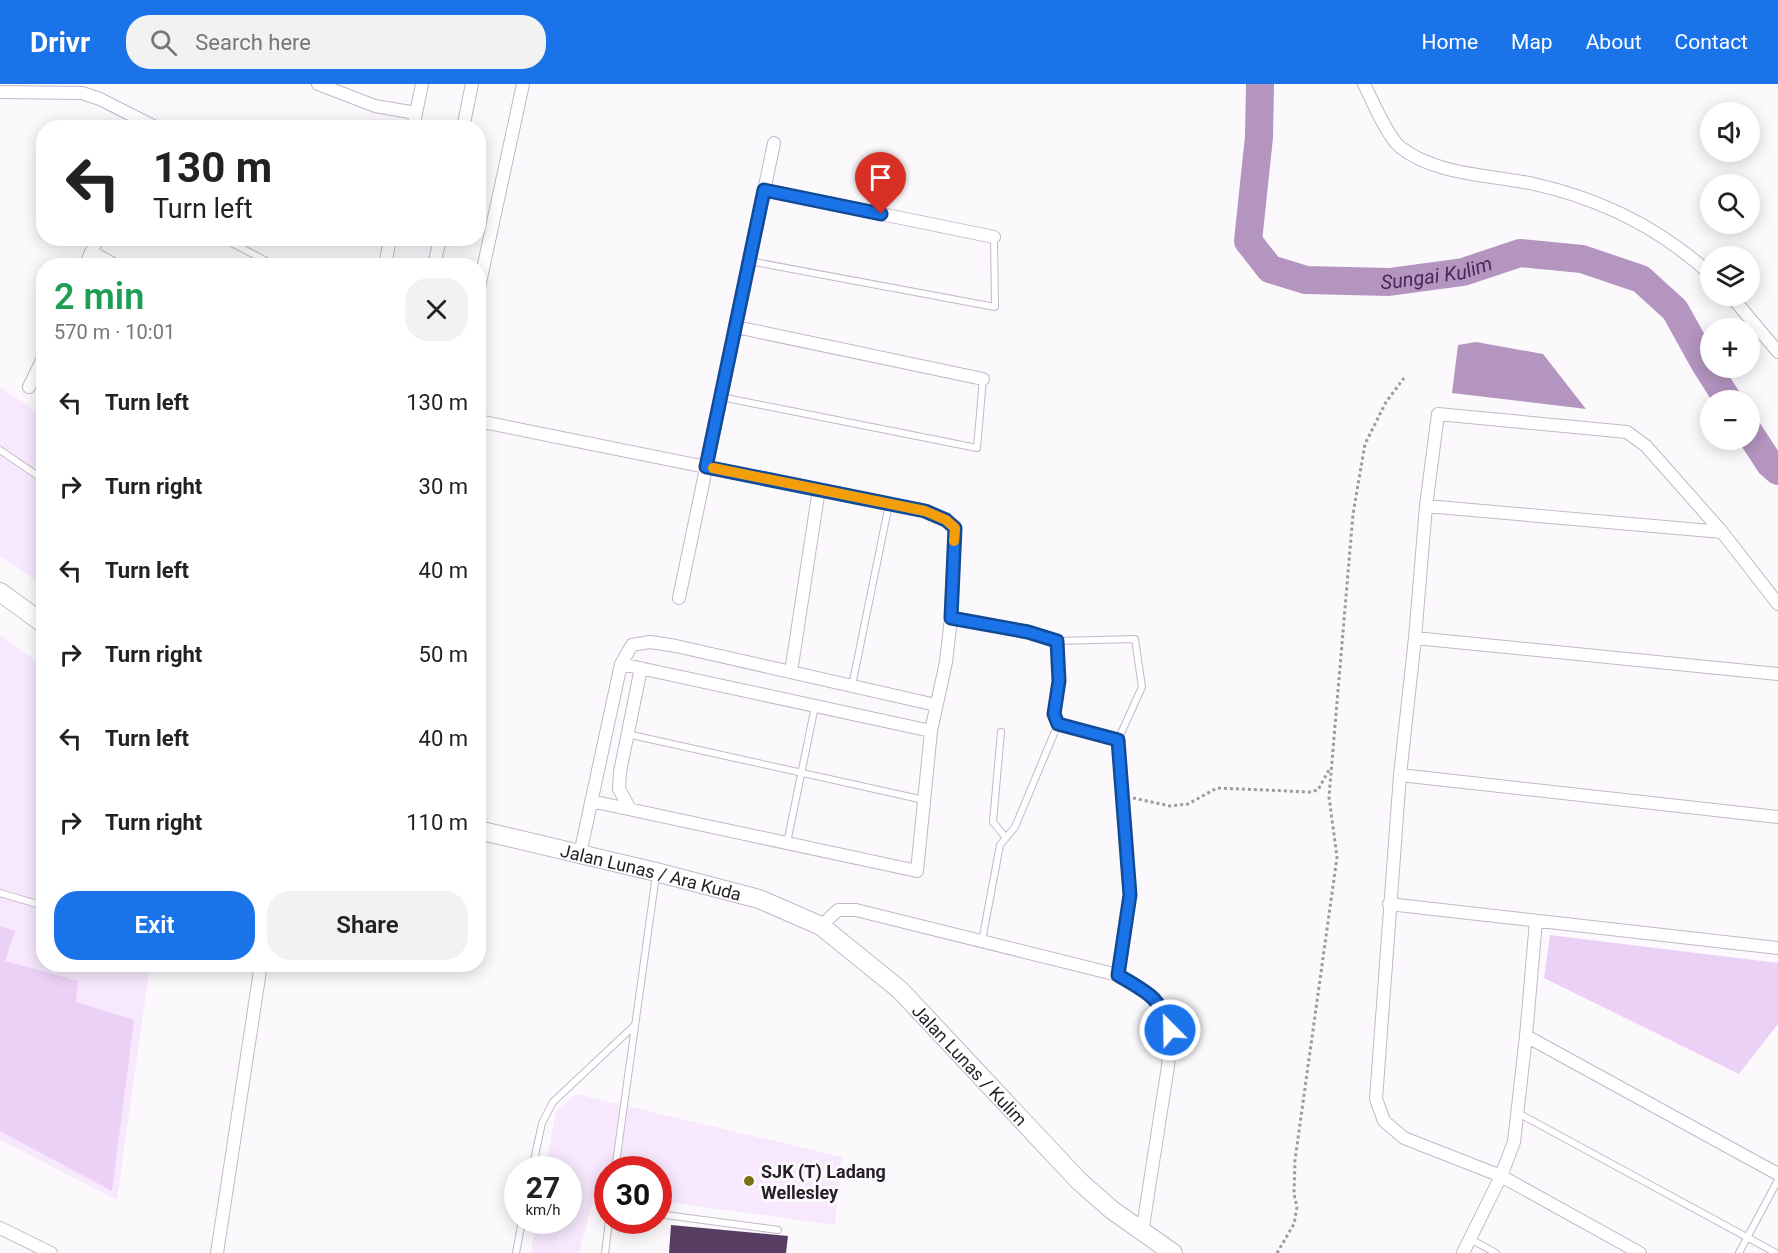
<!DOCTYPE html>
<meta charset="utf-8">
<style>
body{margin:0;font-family:Roboto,sans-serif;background:#f2f2f2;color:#222;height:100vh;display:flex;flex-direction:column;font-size:22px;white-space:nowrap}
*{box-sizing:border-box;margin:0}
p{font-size:20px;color:#767676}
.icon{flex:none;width:33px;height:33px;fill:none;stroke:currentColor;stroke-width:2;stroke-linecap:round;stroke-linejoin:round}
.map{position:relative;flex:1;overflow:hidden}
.side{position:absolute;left:36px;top:174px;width:450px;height:714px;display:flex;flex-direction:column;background:#fff;border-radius:24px;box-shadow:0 3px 15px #0003}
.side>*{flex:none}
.guide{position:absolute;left:36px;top:36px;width:450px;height:126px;border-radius:24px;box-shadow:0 3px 15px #0003;background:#fff;color:#222;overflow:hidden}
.tools{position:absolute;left:1700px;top:18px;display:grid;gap:12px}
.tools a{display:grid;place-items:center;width:60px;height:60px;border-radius:50%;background:#fff;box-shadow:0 3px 15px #0003;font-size:30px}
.speed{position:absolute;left:504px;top:1072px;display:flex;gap:12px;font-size:30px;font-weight:700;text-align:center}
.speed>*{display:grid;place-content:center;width:78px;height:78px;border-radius:50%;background:#fff;box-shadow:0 3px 15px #0003;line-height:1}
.speed small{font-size:15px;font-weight:400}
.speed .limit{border:9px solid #d22;background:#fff;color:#111}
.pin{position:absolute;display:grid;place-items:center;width:51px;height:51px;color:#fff;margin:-62px -26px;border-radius:50% 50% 50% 0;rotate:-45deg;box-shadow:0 0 6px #0007}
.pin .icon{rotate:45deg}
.me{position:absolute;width:66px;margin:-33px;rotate:337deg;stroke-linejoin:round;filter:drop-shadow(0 0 4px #0008)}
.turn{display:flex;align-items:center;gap:21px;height:126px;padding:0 18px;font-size:27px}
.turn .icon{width:78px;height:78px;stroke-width:2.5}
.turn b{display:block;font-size:42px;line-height:51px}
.round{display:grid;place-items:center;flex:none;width:63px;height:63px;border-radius:24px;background:#f2f2f2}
.summary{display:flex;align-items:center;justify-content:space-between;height:102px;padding:0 18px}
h1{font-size:36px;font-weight:600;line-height:45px;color:#1e9e55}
.action{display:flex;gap:12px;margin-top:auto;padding:12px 18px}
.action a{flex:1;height:69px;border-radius:24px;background:#1a73e8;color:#fff;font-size:24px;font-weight:600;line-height:69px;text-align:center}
.action a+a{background:#f2f2f2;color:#222}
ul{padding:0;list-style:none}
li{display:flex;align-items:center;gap:18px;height:84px;padding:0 18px}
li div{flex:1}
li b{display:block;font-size:22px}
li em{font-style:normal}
header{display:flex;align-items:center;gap:36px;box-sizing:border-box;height:84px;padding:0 30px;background:#1a73e8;color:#fff}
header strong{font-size:28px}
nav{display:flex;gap:33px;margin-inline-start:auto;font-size:21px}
.search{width:420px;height:54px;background:#f2f2f2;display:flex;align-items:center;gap:15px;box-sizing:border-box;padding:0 21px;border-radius:24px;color:#767676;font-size:22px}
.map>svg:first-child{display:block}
</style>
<header>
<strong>Drivr</strong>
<div class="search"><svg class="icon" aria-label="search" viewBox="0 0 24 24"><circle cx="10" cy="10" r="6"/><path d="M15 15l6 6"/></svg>Search here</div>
<nav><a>Home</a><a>Map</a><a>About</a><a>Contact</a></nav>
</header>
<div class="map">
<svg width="1778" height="1169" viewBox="0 0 1778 1169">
<rect width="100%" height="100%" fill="#fcf9fd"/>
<path fill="#f7e8fd" d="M 0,303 L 43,332 L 43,501 L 0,472 Z
M 0,551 L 43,582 L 44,880 L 150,881 L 117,1116 L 0,1056 Z
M 576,1010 L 842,1073 L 835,1141 L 659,1117 L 658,1086 L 608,1086 L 607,1110 L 595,1109 L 579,1169 L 531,1169 L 536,1137 L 568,1137 L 568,1086 L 545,1086 L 556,1028 Z"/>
<path fill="#ebd1f6" d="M 0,842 L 15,847 L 5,877 L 78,897 L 76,918 L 134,936 L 112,1107 L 0,1047 Z
M 1550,851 L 1778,879 L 1778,940 L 1739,990 L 1544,894 Z"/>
<path fill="#b395c0" d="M 1476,258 L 1543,270 L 1586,325 L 1452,309 L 1458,261 Z"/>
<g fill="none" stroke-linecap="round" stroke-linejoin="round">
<g stroke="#b395c0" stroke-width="28">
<path id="s1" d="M 1260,0 L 1259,53 L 1248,157 L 1270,185 L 1306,196 L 1389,198 L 1463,188 L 1520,169 L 1582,175 L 1641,195 L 1675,226 L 1705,280 L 1728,316"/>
<path d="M 1749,348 L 1770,380 L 1778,387"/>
</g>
</g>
<path fill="#583d63" d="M 671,1141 L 788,1152 L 786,1169 L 669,1169 Z"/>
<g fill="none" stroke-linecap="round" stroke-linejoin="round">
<defs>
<path id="service" d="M 222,154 L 276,182
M 749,177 L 995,223 L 994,153
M 721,313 L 977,364 L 983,295
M 0,366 L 44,396
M 951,534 L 1028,548 L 1057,557 L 1135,555 L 1142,603 L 1118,656 L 1129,811 L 1118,891
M 852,602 L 889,420
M 1058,640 L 1118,656
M 1001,648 L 993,738 L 1006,754
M 627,650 L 924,716
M 787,759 L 815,622
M 0,809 L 44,822
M 982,857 L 1000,761 L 1015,743 L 1058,640 L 1054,630 L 1059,597 L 1057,557
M 1518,1029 L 1776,1169
M 532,1086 L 542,1039 L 553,1018 L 635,941
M 615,1086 L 656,791
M 658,1130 L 778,1146
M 1470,1155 L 1496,1169
M 516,1169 L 522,1137
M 605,1169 L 609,1137
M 1739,1169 L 1778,1096"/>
<path id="minor" d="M 318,0 L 375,22 L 416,29
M 1364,0 C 1372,16 1387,52 1400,63 C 1435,91 1491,91 1534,100 C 1601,115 1660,144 1710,190
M 0,8 L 82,9 L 100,15 L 157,44
M 413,44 L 422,0
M 463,44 L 472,0
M 764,106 L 994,153
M 91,168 L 117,182
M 85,182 L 98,154
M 385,182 L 390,154
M 434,182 L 440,154
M 478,208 L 523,0
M 1731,212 L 1778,268
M 736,243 L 983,295
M 29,303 L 44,272
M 478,337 L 925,427 L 946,436 L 955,444 L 951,534 L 946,578 L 931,647 L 917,787 L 591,717
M 1426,422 L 1722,448
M 679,514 L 774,59
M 1415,554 L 1778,590
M 621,580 L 931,647
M 791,588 L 819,405
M 1400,691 L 1778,733
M 630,725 L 619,705 L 620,688 L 641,584
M 580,770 L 621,580 L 632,561 L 650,558 L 676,562 L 936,621
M 1389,820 L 1778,864
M 821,842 L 838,826 L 856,826 L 1118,891 L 1152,912 L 1162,924 L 1170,946 L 1168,982 L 1142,1149
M 1526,952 L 1778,1090
M 0,1144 L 51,1169
M 217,1169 L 261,880
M 1463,1169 L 1501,1092 L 1514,1058 L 1526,952 L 1536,837
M 1640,1169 L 1501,1092 L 1404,1054 L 1384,1037 L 1376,1015 L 1400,691 L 1415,554 L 1426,422 L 1438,330 L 1627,348 L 1646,362 L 1722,448 L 1778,520"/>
<g id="secondary">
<path d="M 0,508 L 44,540"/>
<path id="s2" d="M 478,746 L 656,788 L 759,815 L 821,842 L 900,906 L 1079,1097 L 1112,1126 L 1173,1169"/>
</g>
</defs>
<use href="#service" stroke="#c4b7c9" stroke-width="8"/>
<use href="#minor" stroke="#c4b7c9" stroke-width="14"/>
<use href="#secondary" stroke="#c4b7c9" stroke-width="20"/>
<path stroke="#9e9a9f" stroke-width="3" stroke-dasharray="3 3" stroke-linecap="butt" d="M 1133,714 L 1170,722 L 1188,720 L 1217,704 L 1310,708 L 1318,706 L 1330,684
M 1277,1169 L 1294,1140 L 1297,1123 L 1294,1110 L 1295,1076 L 1337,773 L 1329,713 L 1353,430 L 1365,360 L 1386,318 L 1404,294"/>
<use href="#service" stroke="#fff" stroke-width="6"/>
<use href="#minor" stroke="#fff" stroke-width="12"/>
<use href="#secondary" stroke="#fff" stroke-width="18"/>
</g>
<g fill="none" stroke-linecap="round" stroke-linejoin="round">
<defs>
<path id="route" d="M 881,130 L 764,106 L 706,383 L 925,427 L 946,436 L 955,444 L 951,534 L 1028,548 L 1057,557 L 1059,597 L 1054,630 L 1058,640 L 1118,656 L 1130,811 L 1118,891 C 1149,910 1158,911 1170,946"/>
</defs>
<use href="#route" stroke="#114b97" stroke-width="15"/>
<use href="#route" stroke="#1a73e8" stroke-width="10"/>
<path stroke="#f59e0b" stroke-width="10" d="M 713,384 L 925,427 L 946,436 L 955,444 L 954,457"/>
</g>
<circle fill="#787215" stroke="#fcf9fd" stroke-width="2" cx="749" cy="1097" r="6"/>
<g text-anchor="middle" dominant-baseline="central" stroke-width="6" stroke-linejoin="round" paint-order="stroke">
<g font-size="18" fill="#241f26" stroke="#fcf9fd">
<text stroke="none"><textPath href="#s2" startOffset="178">Jalan Lunas / Ara Kuda</textPath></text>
<text stroke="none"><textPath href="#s2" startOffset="561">Jalan Lunas / Kulim</textPath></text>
</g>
<g font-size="18" font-weight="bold" fill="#241f26" stroke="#fcf9fd" text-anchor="start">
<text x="761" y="1087">SJK (T) Ladang<tspan x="761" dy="21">Wellesley</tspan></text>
</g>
<g font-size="20" font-style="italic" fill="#4d265b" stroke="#fcf9fd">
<text stroke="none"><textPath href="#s1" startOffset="362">Sungai Kulim</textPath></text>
</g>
</g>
</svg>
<div class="tools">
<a><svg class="icon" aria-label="sound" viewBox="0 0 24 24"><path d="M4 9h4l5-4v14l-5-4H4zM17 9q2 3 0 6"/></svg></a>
<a><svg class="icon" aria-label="search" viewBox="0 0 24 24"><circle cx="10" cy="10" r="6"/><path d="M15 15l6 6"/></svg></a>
<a><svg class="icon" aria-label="layers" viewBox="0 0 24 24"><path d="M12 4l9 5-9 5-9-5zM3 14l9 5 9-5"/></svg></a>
<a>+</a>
<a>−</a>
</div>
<div class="speed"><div>27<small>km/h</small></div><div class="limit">30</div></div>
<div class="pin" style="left:881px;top:130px;background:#d93025"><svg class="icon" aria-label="arrive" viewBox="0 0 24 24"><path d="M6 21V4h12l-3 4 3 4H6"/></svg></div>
<svg class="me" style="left:1170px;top:946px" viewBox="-20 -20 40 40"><circle r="17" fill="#1a73e8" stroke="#fff" stroke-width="3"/><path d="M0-11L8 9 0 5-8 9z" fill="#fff"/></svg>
<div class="guide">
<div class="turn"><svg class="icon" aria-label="left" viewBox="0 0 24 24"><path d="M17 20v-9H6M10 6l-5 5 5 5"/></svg><div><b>130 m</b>Turn left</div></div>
</div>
<section class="side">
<div class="summary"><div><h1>2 min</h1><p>570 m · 10:01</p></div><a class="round"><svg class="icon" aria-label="close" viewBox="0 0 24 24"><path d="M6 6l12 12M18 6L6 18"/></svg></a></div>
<ul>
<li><svg class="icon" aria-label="left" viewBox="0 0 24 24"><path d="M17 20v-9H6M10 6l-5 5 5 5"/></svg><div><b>Turn left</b></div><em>130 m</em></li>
<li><svg class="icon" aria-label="right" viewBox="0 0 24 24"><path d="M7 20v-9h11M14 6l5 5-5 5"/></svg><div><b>Turn right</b></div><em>30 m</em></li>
<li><svg class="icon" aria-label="left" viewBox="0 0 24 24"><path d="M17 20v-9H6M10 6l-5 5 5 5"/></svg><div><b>Turn left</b></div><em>40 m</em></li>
<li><svg class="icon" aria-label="right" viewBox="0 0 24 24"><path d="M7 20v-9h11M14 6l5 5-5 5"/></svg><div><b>Turn right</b></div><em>50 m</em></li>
<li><svg class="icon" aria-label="left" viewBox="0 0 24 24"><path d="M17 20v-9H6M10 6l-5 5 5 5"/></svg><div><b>Turn left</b></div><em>40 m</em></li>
<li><svg class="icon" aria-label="right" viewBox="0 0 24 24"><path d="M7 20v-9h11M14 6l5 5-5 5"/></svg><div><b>Turn right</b></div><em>110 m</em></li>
</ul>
<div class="action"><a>Exit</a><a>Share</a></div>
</section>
</div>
